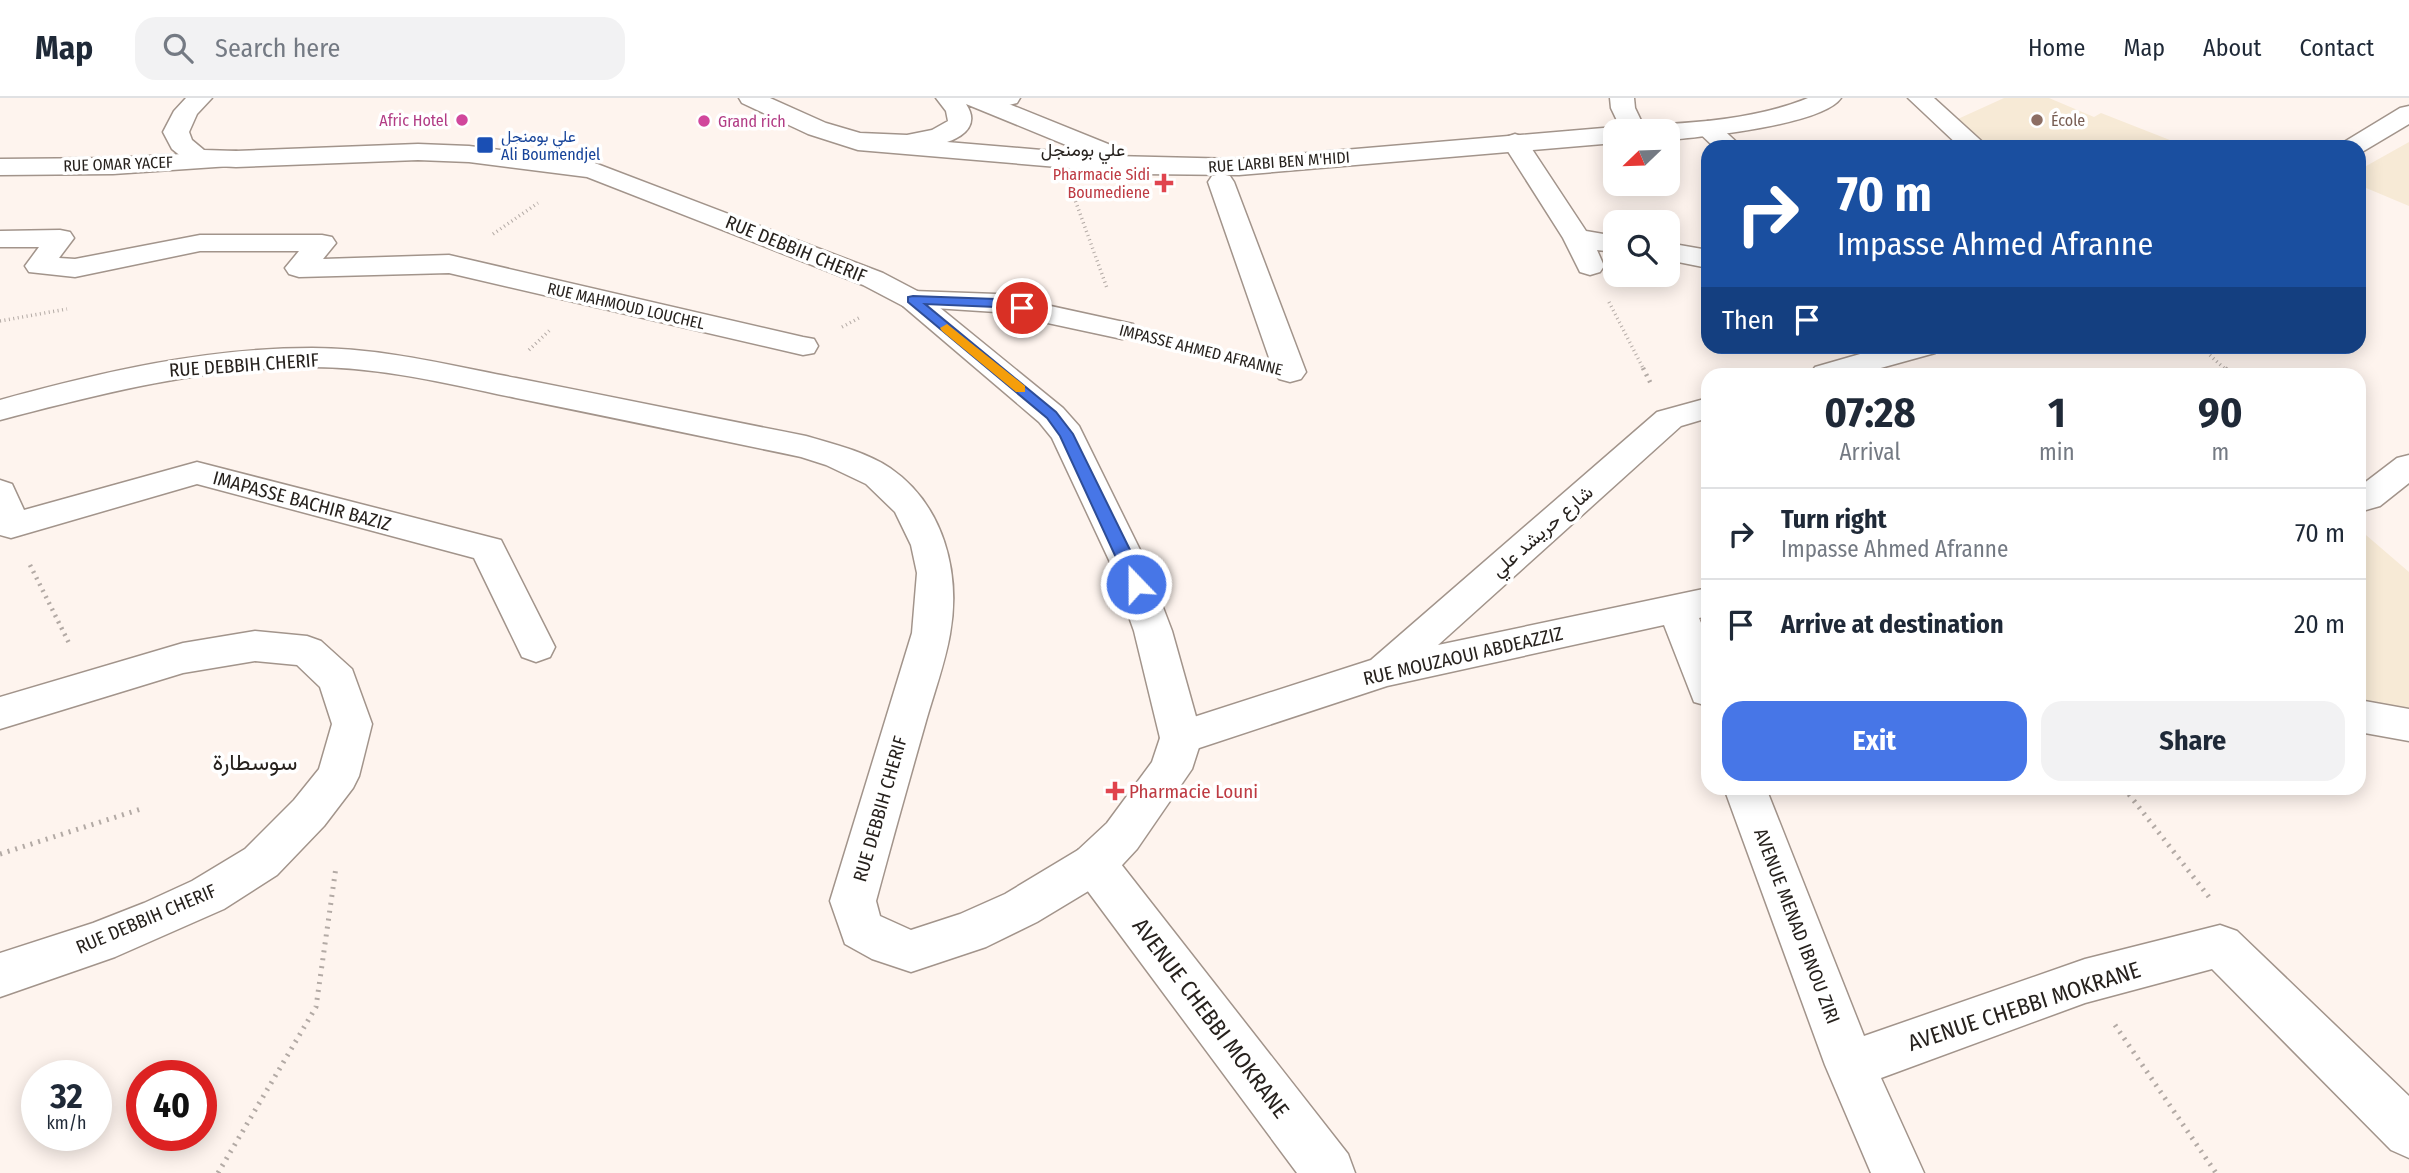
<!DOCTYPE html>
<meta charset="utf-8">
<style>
body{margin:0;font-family:"Fira Sans Condensed",Vazirmatn,sans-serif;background:#f2f2f3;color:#1f2937;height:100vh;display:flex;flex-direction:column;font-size:26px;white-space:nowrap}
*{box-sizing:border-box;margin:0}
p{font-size:23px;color:#747a83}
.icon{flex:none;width:38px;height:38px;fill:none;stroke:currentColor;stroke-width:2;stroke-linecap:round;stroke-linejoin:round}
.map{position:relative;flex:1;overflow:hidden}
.panel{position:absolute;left:1701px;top:270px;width:665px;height:427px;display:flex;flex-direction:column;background:#fff;border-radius:21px;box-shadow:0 4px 18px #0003}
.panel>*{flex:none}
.hud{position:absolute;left:1701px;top:42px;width:665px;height:214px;border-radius:21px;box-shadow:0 4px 18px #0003;background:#1a4fa0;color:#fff;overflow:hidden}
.needle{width:46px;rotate:247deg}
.buttons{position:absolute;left:1603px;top:21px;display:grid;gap:14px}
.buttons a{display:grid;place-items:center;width:77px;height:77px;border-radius:14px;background:#fff;box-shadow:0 4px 18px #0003;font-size:35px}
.speed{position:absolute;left:21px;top:962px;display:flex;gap:14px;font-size:35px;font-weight:700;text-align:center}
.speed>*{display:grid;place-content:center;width:91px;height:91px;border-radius:50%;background:#fff;box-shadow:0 4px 18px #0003;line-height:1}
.speed small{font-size:18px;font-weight:400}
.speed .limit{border:10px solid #d22;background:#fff;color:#111}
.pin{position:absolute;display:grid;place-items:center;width:60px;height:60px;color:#fff;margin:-30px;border:4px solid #fff;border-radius:50%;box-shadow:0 2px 7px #0007}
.me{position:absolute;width:77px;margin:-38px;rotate:338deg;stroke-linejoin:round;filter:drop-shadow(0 0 5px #0008)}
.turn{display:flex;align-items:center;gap:24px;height:147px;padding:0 21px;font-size:32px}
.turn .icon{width:91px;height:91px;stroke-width:2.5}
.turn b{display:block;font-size:49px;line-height:60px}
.then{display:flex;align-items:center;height:66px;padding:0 21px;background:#0003;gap:14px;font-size:26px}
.eta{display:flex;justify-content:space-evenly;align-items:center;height:119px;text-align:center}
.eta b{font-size:42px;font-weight:700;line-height:49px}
.primary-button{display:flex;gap:14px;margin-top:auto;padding:14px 21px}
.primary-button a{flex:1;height:80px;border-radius:21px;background:#4776e7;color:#fff;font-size:28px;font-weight:700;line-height:80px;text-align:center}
.primary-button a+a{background:#f2f2f3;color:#1f2937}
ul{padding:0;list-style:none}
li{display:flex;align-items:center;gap:21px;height:91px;padding:0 21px;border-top:2px solid #e0e1e3}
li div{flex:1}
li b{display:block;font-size:26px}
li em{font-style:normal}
header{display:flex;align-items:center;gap:42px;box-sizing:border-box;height:98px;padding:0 35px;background:#fff;border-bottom:2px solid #e0e1e3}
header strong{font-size:33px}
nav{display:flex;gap:38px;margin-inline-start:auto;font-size:24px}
.search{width:490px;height:63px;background:#f2f2f3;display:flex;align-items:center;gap:18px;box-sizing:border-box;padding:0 24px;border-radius:21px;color:#747a83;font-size:26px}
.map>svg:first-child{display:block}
</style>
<header>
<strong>Map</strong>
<div class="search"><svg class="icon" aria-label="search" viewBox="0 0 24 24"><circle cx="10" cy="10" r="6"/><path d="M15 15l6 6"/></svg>Search here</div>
<nav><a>Home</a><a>Map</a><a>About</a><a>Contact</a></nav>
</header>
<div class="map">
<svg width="2409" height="1075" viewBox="0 0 2409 1075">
<rect width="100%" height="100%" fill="#fef4ee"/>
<path fill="#f7ead6" d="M 2004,0 L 2049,0 L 2094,19 L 2101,15 L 2180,46 L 2174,49 L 1979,49 L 1949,25 Z
M 2409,44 L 2409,108 L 2359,87 L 2359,72 Z
M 2359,431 L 2409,474 L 2409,618 L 2359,608 Z"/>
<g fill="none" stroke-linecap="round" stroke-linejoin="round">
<defs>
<path id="street" d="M 979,0 L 1020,0 L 1017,5 L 988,12 L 979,10 L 976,5 Z
M 1610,0 L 1634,0 L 1635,10 L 1646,33 L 1622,33 L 1611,10 Z
M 1908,0 L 1934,0 L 1988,49 L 1960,49 Z
M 2409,8 L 2409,26 L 2362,54 L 2359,55 L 2359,49 L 2340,49 L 2344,44 L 2400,10 Z
M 1708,23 L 1717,26 L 1742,49 L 1714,49 L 1695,31 L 1699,26 Z
M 1515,36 L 1524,39 L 1586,133 L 1615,138 L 1615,154 L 1597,152 L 1604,168 L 1600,174 L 1590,177 L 1580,174 L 1563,140 L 1502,44 L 1506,39 Z
M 236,53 L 245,55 L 249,61 L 245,67 L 113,76 L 0,77 L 0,61 L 113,60 Z
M 1221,76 L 1230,78 L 1234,84 L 1306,274 L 1301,281 L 1290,284 L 1279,281 L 1274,274 L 1208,84 L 1212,78 Z
M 60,132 L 70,134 L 74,140 L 59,160 L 75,161 L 200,137 L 322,137 L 332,139 L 336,145 L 323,161 L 449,157 L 803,239 L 814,241 L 818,248 L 814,255 L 803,257 L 449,175 L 299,179 L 289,176 L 285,170 L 299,153 L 200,153 L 75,179 L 29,174 L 25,168 L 39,149 L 0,149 L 0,133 Z
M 1668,145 L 1708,152 L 1708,170 L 1668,162 Z
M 913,193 L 996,196 L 1133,226 L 1137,232 L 1133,238 L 1122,241 L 996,214 L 903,208 L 898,202 L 903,196 Z
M 1888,248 L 1939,248 L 1935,255 L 1859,276 L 1810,276 L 1815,269 Z
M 1708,300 L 1708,320 L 1681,328 L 1438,547 L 1708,490 L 1708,518 L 1699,520 L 1708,542 L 1708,608 L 1694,604 L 1664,527 L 1387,588 L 1181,656 L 1166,652 L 1160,640 L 1166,628 L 1371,562 L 1657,314 Z
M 2409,357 L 2409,385 L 2380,408 L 2359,414 L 2359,389 L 2397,360 Z
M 197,364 L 501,442 L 555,549 L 550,559 L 536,564 L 522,559 L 474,460 L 197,386 L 11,440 L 0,437 L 0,382 L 12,386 L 24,412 Z
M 2359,602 L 2409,611 L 2409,643 L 2359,634 Z
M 1724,690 L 1766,690 L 1864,938 L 2085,861 L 2220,827 L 2237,833 L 2409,998 L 2409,1060 L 2391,1052 L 2212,871 L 2085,905 L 1881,980 L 1924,1075 L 1871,1075 L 1825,967 Z
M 1094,747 L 1110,752 L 1348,1056 L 1355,1075 L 1297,1075 L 1078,780 L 1072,766 L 1078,752 Z"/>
<path id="secondary" d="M 186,0 L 212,0 L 197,16 L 189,34 L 192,42 L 204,52 L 236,53 L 418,46 L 469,48 L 592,64 L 883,175 L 923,196 L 1063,310 L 1079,328 L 1145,462 L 1172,533 L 1202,640 L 1192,671 L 1137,751 L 1110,780 L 1037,824 L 986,849 L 911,874 L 872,861 L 845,846 L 830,803 L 912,535 L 917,475 L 911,447 L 895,414 L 866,386 L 826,367 L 801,359 C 706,339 611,319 516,300 C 449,286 381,269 312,269 C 205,269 103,295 0,322 L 0,302 C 102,274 205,250 312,250 C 381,250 449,267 516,280 C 613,299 709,319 806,338 C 834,346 866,354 890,370 C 944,407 961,475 950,536 C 945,565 934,595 926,623 C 909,683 892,743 876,803 L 880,818 L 911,832 L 960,816 L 1005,796 L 1078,752 L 1107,725 L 1152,664 L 1160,640 L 1134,533 L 1109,462 L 1052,340 L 1039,324 L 903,208 L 863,187 L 587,79 L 469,64 L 418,62 L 236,69 L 197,67 L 188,64 L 172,51 L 163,34 L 174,13 Z
M 739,0 L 770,0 L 826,25 L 860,35 L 907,37 L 932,32 L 948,23 L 946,13 L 936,0 L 994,0 L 1113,48 L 1117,53 L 1113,58 L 1239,61 L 1615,29 L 1625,33 L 1615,33 L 1615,45 L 1239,77 L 1140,76 L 858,52 L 808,36 L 742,5 ZM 966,6 L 1088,56 L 947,44 C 966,38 979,25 966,6 Z
M 1808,0 L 1841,0 C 1823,27 1701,39 1668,42 L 1668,33 L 1656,33 L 1659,29 L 1668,26 C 1715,23 1764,18 1808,0 Z
M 255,533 L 307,538 L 321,543 L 352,571 L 372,626 L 359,678 L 353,690 L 324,728 L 277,777 L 224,811 L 115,859 L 0,899 L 0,855 L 93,825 L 144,805 L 192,783 L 245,751 L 294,702 L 319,671 L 332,626 L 320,589 L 297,567 L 255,563 L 183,575 L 0,631 L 0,599 L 183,545 Z"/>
</defs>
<use href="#street" stroke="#a2948b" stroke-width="3"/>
<use href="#secondary" stroke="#a2948b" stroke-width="3"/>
<path stroke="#b3aaa5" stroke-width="3.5" stroke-dasharray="1 3.5" stroke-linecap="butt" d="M 1074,99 L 1107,190
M 493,136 L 538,105
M 1609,204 L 1644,272
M 0,223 L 67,211
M 842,229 L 859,220
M 1162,242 L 1239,261
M 2200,248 L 2226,272
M 529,252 L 551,231"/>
<path stroke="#b3aaa5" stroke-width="4.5" stroke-dasharray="2 5" stroke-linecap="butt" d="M 1643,270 L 1651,286
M 2225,270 L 2231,276
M 30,467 L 70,547"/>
<path stroke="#b3aaa5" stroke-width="5" stroke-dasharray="2 6" stroke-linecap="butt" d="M 2124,690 L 2209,799
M 0,756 L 141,711
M 2115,927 L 2216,1075
M 218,1075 L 316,909 L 336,769"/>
<use href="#street" fill="#fff" fill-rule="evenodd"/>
<use href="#secondary" fill="#fff" fill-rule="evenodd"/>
</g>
<path fill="#4776e7" stroke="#2e4d96" stroke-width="2" d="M 913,198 L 996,201 L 1026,208 L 1026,213 L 996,209 L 925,206 L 1056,314 L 1073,336 L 1135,462 L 1144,486 L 1141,490 L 1130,490 L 1060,338 L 1047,320 L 908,204 L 908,199 Z"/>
<path fill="#f59e0b" d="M 947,226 L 1025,288 L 1025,294 L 1016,294 L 942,233 L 940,230 Z"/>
<g fill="#d1479c" stroke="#fff" stroke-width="2.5">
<circle cx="462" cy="22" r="7"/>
<circle cx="704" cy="23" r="7"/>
</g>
<circle fill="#8d6e63" stroke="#fff" stroke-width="2.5" cx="2037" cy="22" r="7"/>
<rect fill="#1a4fb4" stroke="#fff" stroke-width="2.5" x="476" y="38" width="18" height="18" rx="3.5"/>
<g fill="#e0444e" stroke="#fff" stroke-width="2.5">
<path d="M1160.5 74.5h7v7h7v7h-7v7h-7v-7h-7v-7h7z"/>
<path d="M1111.5 682.5h7v7h7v7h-7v7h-7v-7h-7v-7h7z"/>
</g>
<g text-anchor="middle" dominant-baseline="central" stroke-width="7" stroke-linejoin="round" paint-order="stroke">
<g font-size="16" fill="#b23c85" stroke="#fff" text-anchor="end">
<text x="448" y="22">Afric Hotel</text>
<text x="718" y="23" text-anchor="start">Grand rich</text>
</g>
<g font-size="16" fill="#785e54" stroke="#fff" text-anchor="start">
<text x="2051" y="22">École</text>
</g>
<g font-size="16" fill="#164399" stroke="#fff" text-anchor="start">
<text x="501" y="38">علي بومنجل<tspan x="501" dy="18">Ali Boumendjel</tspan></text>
</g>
<g font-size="16" fill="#27221e" stroke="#fff">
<text transform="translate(1279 64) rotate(-4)">RUE LARBI BEN M'HIDI</text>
<text transform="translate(118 66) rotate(-2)">RUE OMAR YACEF</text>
<text transform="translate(626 208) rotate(13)">RUE MAHMOUD LOUCHEL</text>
<text transform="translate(1201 252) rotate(14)">IMPASSE AHMED AFRANNE</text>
</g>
<g font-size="16" fill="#be3a42" stroke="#fff" text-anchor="end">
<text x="1150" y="76">Pharmacie Sidi<tspan x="1150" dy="18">Boumediene</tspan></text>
</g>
<g font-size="18" fill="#27221e" stroke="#fff">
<text x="1083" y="52">علي بومنجل</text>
</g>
<g font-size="19" fill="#27221e" stroke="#fff">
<text transform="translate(796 151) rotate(22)">RUE DEBBIH CHERIF</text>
<text transform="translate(244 267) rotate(-4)">RUE DEBBIH CHERIF</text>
<text transform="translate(302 403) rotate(15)">IMAPASSE BACHIR BAZIZ</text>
<text transform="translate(1542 433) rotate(-41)">شارع حريشد علي</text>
<text transform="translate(1463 558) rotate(-13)">RUE MOUZAOUI ABDEAZZIZ</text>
<text transform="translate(880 711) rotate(-74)">RUE DEBBIH CHERIF</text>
<text transform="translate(146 821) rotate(-23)">RUE DEBBIH CHERIF</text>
<text transform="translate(1797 828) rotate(69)">AVENUE MENAD IBNOU ZIRI</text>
</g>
<g font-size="19" fill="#be3a42" stroke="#fff" text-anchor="start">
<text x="1129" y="693">Pharmacie Louni</text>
</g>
<g font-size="23" fill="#27221e" stroke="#fff">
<text x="255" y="664">سوسطارة</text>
</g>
<g font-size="23" fill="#27221e" stroke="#fff">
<text transform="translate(2024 908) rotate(-18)">AVENUE CHEBBI MOKRANE</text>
<text transform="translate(1211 920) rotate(53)">AVENUE CHEBBI MOKRANE</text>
</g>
</g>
</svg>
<div class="buttons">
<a><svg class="needle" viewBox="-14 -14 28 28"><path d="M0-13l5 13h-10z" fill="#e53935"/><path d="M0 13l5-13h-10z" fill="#747a83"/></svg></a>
<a><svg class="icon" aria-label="search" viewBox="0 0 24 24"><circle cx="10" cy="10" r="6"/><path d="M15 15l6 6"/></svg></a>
</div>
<div class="speed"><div>32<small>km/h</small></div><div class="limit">40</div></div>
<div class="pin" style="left:1022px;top:210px;background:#d93025"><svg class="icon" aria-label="arrive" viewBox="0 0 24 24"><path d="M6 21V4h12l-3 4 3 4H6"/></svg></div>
<svg class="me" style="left:1136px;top:486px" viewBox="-20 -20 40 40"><circle r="17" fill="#4776e7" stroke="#fff" stroke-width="3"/><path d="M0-11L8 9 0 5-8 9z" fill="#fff"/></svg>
<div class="hud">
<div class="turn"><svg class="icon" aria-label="right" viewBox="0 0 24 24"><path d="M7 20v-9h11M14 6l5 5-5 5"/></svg><div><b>70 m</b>Impasse Ahmed Afranne</div></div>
<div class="then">Then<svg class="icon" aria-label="arrive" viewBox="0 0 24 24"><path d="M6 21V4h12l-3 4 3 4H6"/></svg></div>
</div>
<section class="panel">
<div class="eta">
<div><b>07:28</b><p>Arrival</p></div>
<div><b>1</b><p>min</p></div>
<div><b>90</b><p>m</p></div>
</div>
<ul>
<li><svg class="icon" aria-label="right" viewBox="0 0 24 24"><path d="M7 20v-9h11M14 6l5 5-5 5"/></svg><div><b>Turn right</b><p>Impasse Ahmed Afranne</p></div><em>70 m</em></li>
<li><svg class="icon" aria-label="arrive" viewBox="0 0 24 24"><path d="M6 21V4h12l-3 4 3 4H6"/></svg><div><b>Arrive at destination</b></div><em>20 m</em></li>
</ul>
<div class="primary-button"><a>Exit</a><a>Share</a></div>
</section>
</div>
